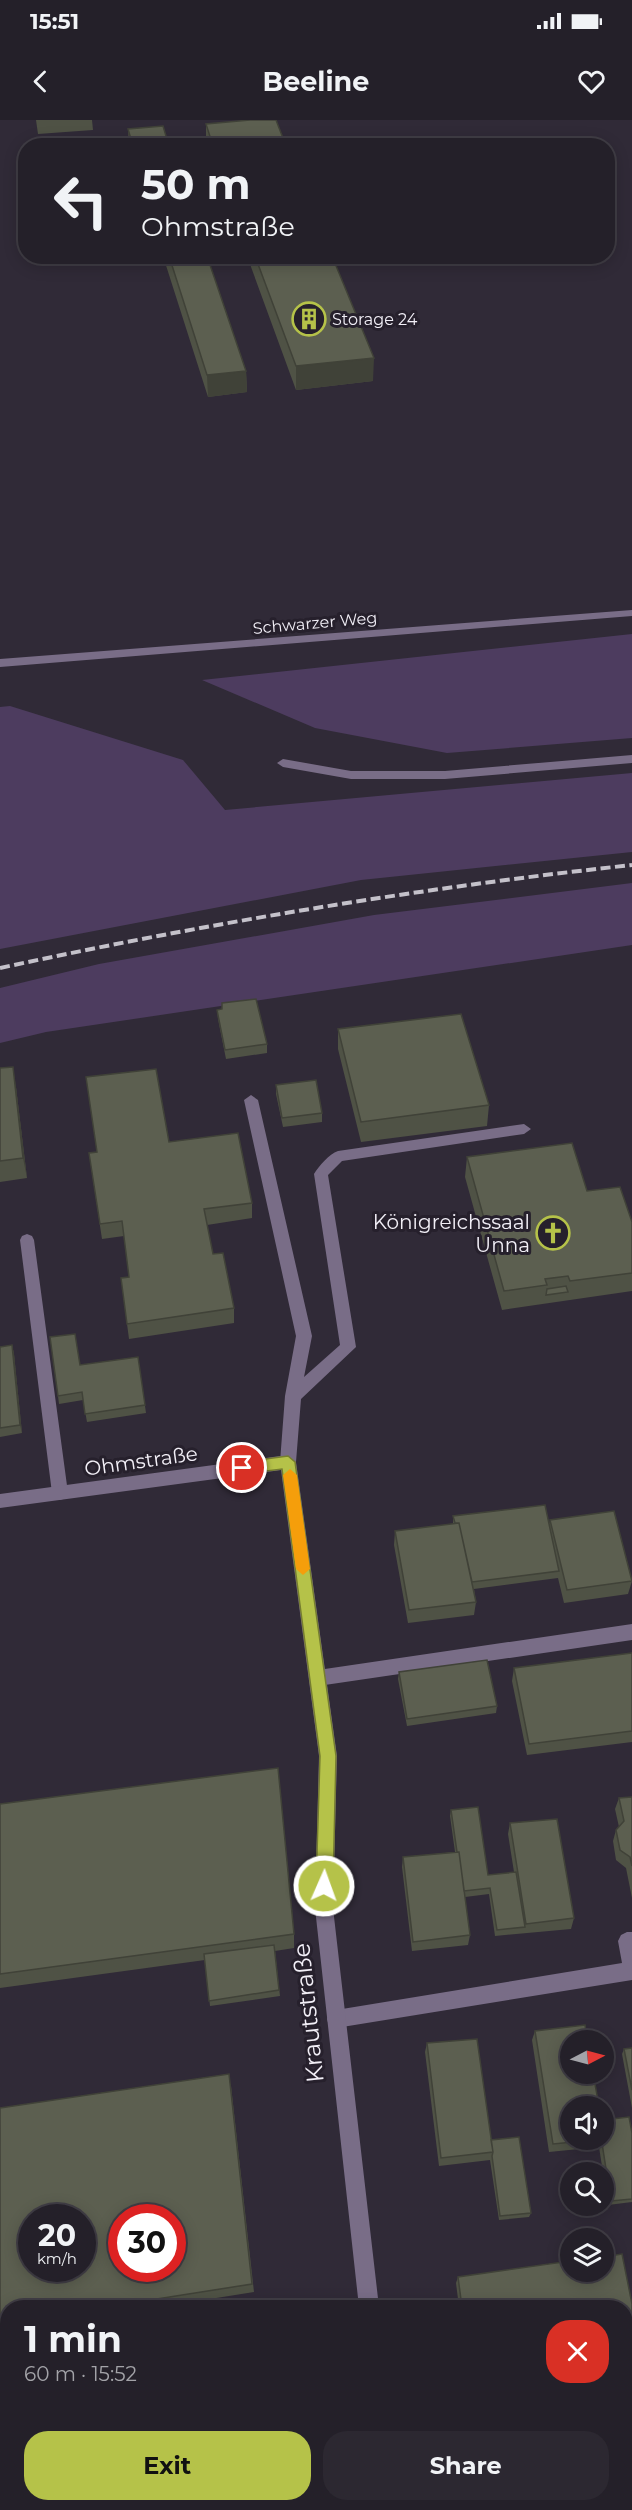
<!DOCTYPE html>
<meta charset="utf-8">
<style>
body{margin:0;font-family:Montserrat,sans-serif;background:#2c2831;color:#f1f3f6;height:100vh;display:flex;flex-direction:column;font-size:22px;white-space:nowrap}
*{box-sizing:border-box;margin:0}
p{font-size:20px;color:#a3a3a8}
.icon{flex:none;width:33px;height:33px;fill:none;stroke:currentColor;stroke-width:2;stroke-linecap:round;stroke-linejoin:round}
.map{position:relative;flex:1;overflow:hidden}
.sheet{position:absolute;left:0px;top:2180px;width:633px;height:212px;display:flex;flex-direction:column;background:#242029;border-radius:24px 24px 0 0;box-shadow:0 3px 15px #0003,0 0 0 2px #413e46}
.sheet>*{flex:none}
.guide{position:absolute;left:18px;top:18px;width:597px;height:126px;border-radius:24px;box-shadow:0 3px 15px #0003,0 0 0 2px #413e46;background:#242029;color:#f1f3f6;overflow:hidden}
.needle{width:39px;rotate:84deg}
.fabs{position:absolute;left:560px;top:1910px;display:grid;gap:12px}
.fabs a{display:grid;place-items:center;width:54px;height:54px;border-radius:50%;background:#242029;box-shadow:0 3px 15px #0003,0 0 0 2px #413e46;font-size:30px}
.speed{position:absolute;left:18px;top:2084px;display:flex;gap:12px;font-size:30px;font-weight:700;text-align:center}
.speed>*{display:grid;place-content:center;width:78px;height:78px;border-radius:50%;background:#242029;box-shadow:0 3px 15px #0003,0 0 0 2px #413e46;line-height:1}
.speed small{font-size:15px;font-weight:400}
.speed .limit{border:9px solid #d22;background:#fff;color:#111}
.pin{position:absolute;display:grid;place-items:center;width:51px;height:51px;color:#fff;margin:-26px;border:3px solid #fff;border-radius:50%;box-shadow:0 2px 6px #0007}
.me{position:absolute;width:66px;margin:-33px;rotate:2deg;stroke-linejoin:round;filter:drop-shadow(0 0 4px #0008)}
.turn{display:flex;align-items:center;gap:21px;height:126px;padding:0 24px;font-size:27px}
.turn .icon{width:78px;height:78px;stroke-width:2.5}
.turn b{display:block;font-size:42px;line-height:51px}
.round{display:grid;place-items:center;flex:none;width:63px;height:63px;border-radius:24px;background:#2c2831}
.overview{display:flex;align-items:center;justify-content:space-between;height:102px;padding:0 24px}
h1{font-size:36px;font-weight:700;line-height:45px}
.action{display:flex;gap:12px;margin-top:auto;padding:12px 24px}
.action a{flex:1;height:69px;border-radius:24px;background:#b5c249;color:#111;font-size:24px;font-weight:700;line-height:69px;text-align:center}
.action a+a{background:#2c2831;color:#f1f3f6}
.status{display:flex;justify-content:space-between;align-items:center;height:42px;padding:0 30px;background:#242029;direction:ltr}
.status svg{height:16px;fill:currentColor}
header{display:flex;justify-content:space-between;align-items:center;height:78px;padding:0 24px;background:#242029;font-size:27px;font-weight:700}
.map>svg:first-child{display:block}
</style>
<div class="status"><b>15:51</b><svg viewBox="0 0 49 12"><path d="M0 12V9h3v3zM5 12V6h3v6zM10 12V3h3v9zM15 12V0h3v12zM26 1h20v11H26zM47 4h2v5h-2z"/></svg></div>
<header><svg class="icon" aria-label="back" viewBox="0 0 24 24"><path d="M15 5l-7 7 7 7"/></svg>Beeline<svg class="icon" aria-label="heart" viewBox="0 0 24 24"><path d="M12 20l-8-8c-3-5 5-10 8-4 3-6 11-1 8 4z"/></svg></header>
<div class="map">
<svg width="632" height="2390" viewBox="0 0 632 2390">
<rect width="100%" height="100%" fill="#302a37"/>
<path fill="#4d3c5f" d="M 632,514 L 632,618 L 447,633 L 315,608 L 202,560 Z
M 10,586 L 183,640 L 225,690 L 632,653 L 632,732 L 361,760 L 0,829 L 0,587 Z
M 632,763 L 632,825 L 46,912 L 0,923 L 0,868 L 99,844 L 374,795 Z"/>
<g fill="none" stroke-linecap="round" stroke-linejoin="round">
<path fill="#796d87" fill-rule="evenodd" d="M 632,635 L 632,643 L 445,659 L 351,659 L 283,647 L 277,643 L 283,639 L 351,651 L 445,651 Z
M 251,975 L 258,980 L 312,1216 L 304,1257 L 340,1225 L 314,1054 C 319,1046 329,1034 338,1031 L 524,1004 L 531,1009 L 524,1014 L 342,1041 L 328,1055 L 356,1227 L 301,1279 L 296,1342 L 294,1347 L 288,1349 L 282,1347 L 280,1342 L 285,1276 L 296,1216 L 244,980 Z
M 27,1114 L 32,1116 L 34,1120 L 68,1373 L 66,1378 L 60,1380 L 54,1378 L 52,1373 L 20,1120 L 22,1116 Z
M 632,1504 L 632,1520 L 318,1566 L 312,1564 L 310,1558 L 312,1552 L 318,1550 Z
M 627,1812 L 632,1812 L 632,1860 L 336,1908 L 329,1906 L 327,1899 L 329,1892 L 336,1890 L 622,1843 L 618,1821 L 621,1815 Z
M 632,2241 L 632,2261 L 626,2262 L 626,2242 Z"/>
<path fill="#796d87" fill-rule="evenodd" d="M 288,1335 L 294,1337 L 296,1342 L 337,1636 L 333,1788 L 379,2187 L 359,2187 L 315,1788 L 319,1636 L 281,1350 L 0,1388 L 0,1374 Z
M 380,2384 L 401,2384 L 403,2390 L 381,2390 Z"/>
<path fill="#796d87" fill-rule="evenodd" d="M 632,490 L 632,496 L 0,547 L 0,539 Z"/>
<path stroke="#c4c1ca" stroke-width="4" stroke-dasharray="10 4.5" stroke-linecap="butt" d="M 0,848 C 209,803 419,768 632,745"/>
</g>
<path fill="#4f5245" d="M 36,0 L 92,0 L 93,10 L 38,14 Z
M 206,4 L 286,26 L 206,26 Z
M 128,9 L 169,26 L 129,26 Z
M 163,136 L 207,136 L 246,251 L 247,272 L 208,277 Z
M 247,136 L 332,136 L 373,261 L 296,270 Z
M 222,889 L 267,924 L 267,933 L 226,939 L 218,899 L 217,890 Z
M 338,909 L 489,985 L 487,1006 L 361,1022 L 338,929 Z
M 0,948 L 16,967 L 27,1058 L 0,1062 Z
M 276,965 L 322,993 L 322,1002 L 283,1007 L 276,974 Z
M 169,1022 L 252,1083 L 252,1098 L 207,1105 L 213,1134 L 234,1188 L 234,1203 L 129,1219 L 121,1158 L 129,1157 L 124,1116 L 102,1119 L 89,1033 Z
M 467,1037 L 587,1071 L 632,1102 L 632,1171 L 502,1190 L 465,1057 Z
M 12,1225 L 14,1234 L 22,1313 L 0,1317 L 0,1227 Z
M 138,1237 L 146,1293 L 87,1302 L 83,1280 L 59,1284 L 58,1276 L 80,1245 Z
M 453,1396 L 549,1404 L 550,1400 L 632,1461 L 628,1474 L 564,1483 L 558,1458 L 474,1469 L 476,1482 L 474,1495 L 408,1503 L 394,1425 L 395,1411 L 453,1404 Z
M 632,1533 L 632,1622 L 527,1635 L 512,1561 L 514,1548 Z
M 399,1552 L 497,1586 L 496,1593 L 407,1606 L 398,1559 Z
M 632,1677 L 632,1778 L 626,1748 L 616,1740 L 613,1721 L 616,1710 L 619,1707 L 615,1689 L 619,1678 Z
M 0,1684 L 294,1814 L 294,1828 L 275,1831 L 280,1876 L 210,1886 L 205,1840 L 0,1868 Z
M 451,1690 L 488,1755 L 514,1752 L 508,1714 L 510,1703 L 574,1798 L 571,1809 L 495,1816 L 489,1774 L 465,1777 L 470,1815 L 468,1825 L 412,1831 L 402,1747 L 403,1737 L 455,1732 L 450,1696 Z
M 535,1911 L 570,1986 L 632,2013 L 632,2082 L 608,2085 L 599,2027 L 549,2032 L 532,1920 Z
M 427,1923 L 491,2020 L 531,2093 L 529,2097 L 499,2100 L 490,2040 L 439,2046 L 425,1932 Z
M 632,1928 L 632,1988 L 622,1934 L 624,1929 Z
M 231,1966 L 254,2172 L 160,2187 L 8,2187 L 8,2211 L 0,2212 L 0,1988 Z
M 458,2157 L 632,2184 L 632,2218 L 626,2219 L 626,2187 L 459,2187 L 456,2163 Z"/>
<path fill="#404238" d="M 374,238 L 373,261 L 296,270 L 296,246 Z
M 246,251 L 247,272 L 208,277 L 207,255 Z
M 13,947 L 16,967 L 27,1058 L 23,1038 Z
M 12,1225 L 14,1234 L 22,1313 L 20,1305 Z"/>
<path fill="#5c5f50" stroke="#404238" stroke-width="1.5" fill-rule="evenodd" d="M 250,0 L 276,0 L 286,26 L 213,26 L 206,4 Z
M 163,6 L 169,26 L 133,26 L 128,9 Z
M 169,136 L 207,136 L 246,251 L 207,255 Z
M 255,136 L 332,136 L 374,238 L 296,246 Z
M 256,879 L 267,924 L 225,930 L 217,890 L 222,889 L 222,883 Z
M 461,894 L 489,985 L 361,1002 L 338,909 Z
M 13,947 L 23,1038 L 0,1041 L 0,948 Z
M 156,949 L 169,1022 L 238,1013 L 252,1083 L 204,1089 L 213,1134 L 223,1133 L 234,1188 L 127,1204 L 121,1158 L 129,1157 L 122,1101 L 100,1104 L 89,1033 L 97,1032 L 86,957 Z
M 316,960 L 322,993 L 282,998 L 276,965 Z
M 572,1023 L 587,1071 L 620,1067 L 632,1102 L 632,1153 L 570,1161 L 568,1156 L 545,1159 L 547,1165 L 504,1171 L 467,1037 Z
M 566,1166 L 568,1172 L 546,1175 L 547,1169 Z
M 75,1214 L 80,1245 L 138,1237 L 145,1285 L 85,1294 L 82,1272 L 58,1276 L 50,1217 Z
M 12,1225 L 20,1305 L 0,1308 L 0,1227 Z
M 545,1385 L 559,1451 L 472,1462 L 459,1403 L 455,1403 L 453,1396 Z
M 614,1391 L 632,1461 L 567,1470 L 550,1400 Z
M 459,1403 L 476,1482 L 409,1490 L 395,1411 Z
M 632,1533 L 632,1611 L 529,1624 L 514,1548 Z
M 487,1540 L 497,1586 L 407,1599 L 399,1552 Z
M 278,1648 L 294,1814 L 0,1854 L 0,1684 Z
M 632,1677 L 632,1746 L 630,1737 L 620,1730 L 616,1710 L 624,1701 L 619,1678 Z
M 478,1687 L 488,1755 L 516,1752 L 525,1807 L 497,1810 L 490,1768 L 464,1771 L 459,1732 L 457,1732 L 451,1690 Z
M 557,1699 L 574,1798 L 526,1804 L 510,1703 Z
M 459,1732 L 470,1815 L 413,1822 L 403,1737 Z
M 274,1825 L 279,1870 L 209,1881 L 204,1834 Z
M 585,1905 L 587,1920 L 570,1920 L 570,1953 L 593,1953 L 599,1986 L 570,1986 L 570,2019 L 603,2019 L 603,2012 L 604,2019 L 553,2024 L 535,1911 Z
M 477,1919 L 493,2032 L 441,2038 L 427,1923 Z
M 632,1928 L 632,1970 L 624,1929 Z
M 229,1954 L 252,2164 L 106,2187 L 8,2187 L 8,2202 L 0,2204 L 0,1988 ZM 32,2097 L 82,2097 L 82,2148 L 32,2148 ZM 122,2097 L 172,2097 L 172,2148 L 122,2148 Z
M 629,1997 L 632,2013 L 632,2079 L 611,2081 L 602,2023 L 604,2019 L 603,2000 Z
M 519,2017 L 531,2093 L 500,2096 L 492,2036 L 493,2032 L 491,2020 Z
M 622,2134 L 632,2184 L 632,2213 L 626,2214 L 626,2187 L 462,2187 L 458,2157 L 570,2141 L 570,2151 L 603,2151 L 603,2137 Z"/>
<path fill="#b5c249" stroke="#767e2f" stroke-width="1.5" d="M 288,1336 L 295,1342 L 336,1636 L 333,1766 L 330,1772 L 324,1775 L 318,1772 L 316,1766 L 320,1636 L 282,1349 L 242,1354 L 235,1348 L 242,1342 Z"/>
<path fill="#f59e0b" d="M 290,1349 L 297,1355 L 310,1449 L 303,1455 L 296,1449 L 283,1355 Z"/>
<defs>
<symbol id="building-ring" viewBox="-11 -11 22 22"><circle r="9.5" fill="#26202c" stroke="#b5c249" stroke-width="1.5"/><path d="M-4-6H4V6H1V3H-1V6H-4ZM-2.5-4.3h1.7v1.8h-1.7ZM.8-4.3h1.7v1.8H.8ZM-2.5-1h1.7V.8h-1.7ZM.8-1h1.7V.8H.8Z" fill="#b5c249"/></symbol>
<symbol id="church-ring" viewBox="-11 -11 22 22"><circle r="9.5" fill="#26202c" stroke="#b5c249" stroke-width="1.5"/><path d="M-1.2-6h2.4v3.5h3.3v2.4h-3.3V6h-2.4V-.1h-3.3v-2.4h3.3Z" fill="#b5c249"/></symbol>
</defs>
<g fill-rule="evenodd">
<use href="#building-ring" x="290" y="180" width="38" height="38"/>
<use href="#church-ring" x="534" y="1094" width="38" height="38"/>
</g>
<g text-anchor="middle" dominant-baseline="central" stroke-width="6" stroke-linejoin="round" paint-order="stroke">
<g font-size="16" fill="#f2eff7" stroke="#26202c" text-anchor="start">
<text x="332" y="199">Storage 24</text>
</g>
<g font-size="16" fill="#f2eff7" stroke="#26202c">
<text transform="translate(315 503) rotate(-5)">Schwarzer Weg</text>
</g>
<g font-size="20" fill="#f2eff7" stroke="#26202c" text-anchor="end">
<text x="530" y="1102">Königreichssaal<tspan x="530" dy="23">Unna</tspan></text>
</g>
<g font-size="20" fill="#f2eff7" stroke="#26202c">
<text transform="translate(141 1341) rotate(-8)">Ohmstraße</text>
</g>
<g font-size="24" fill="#f2eff7" stroke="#26202c">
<text transform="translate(308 1893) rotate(-96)">Krautstraße</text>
</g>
</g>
</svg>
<div class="fabs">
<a><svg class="needle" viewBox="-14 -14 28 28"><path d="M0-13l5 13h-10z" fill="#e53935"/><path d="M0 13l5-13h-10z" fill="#a3a3a8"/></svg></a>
<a><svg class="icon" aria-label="sound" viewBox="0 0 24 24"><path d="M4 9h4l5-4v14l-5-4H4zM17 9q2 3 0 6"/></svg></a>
<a><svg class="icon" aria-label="search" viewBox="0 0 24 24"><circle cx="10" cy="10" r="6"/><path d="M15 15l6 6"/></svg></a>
<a><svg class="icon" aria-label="layers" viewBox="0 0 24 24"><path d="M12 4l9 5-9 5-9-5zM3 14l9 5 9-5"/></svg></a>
</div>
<div class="speed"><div>20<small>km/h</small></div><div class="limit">30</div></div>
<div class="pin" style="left:242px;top:1348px;background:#d93025"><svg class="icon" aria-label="arrive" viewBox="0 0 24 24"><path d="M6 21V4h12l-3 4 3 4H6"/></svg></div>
<svg class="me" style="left:324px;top:1766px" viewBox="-20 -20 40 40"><circle r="17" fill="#b5c249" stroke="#fff" stroke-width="3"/><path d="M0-11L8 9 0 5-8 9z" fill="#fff"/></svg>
<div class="guide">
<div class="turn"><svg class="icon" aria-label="left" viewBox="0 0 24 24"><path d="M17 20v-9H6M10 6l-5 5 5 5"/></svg><div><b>50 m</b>Ohmstraße</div></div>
</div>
<section class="sheet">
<div class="overview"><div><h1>1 min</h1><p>60 m · 15:52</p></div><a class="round" style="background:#d93025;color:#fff"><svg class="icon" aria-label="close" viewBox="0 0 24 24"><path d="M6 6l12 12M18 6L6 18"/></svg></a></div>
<div class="action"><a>Exit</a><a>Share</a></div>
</section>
</div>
